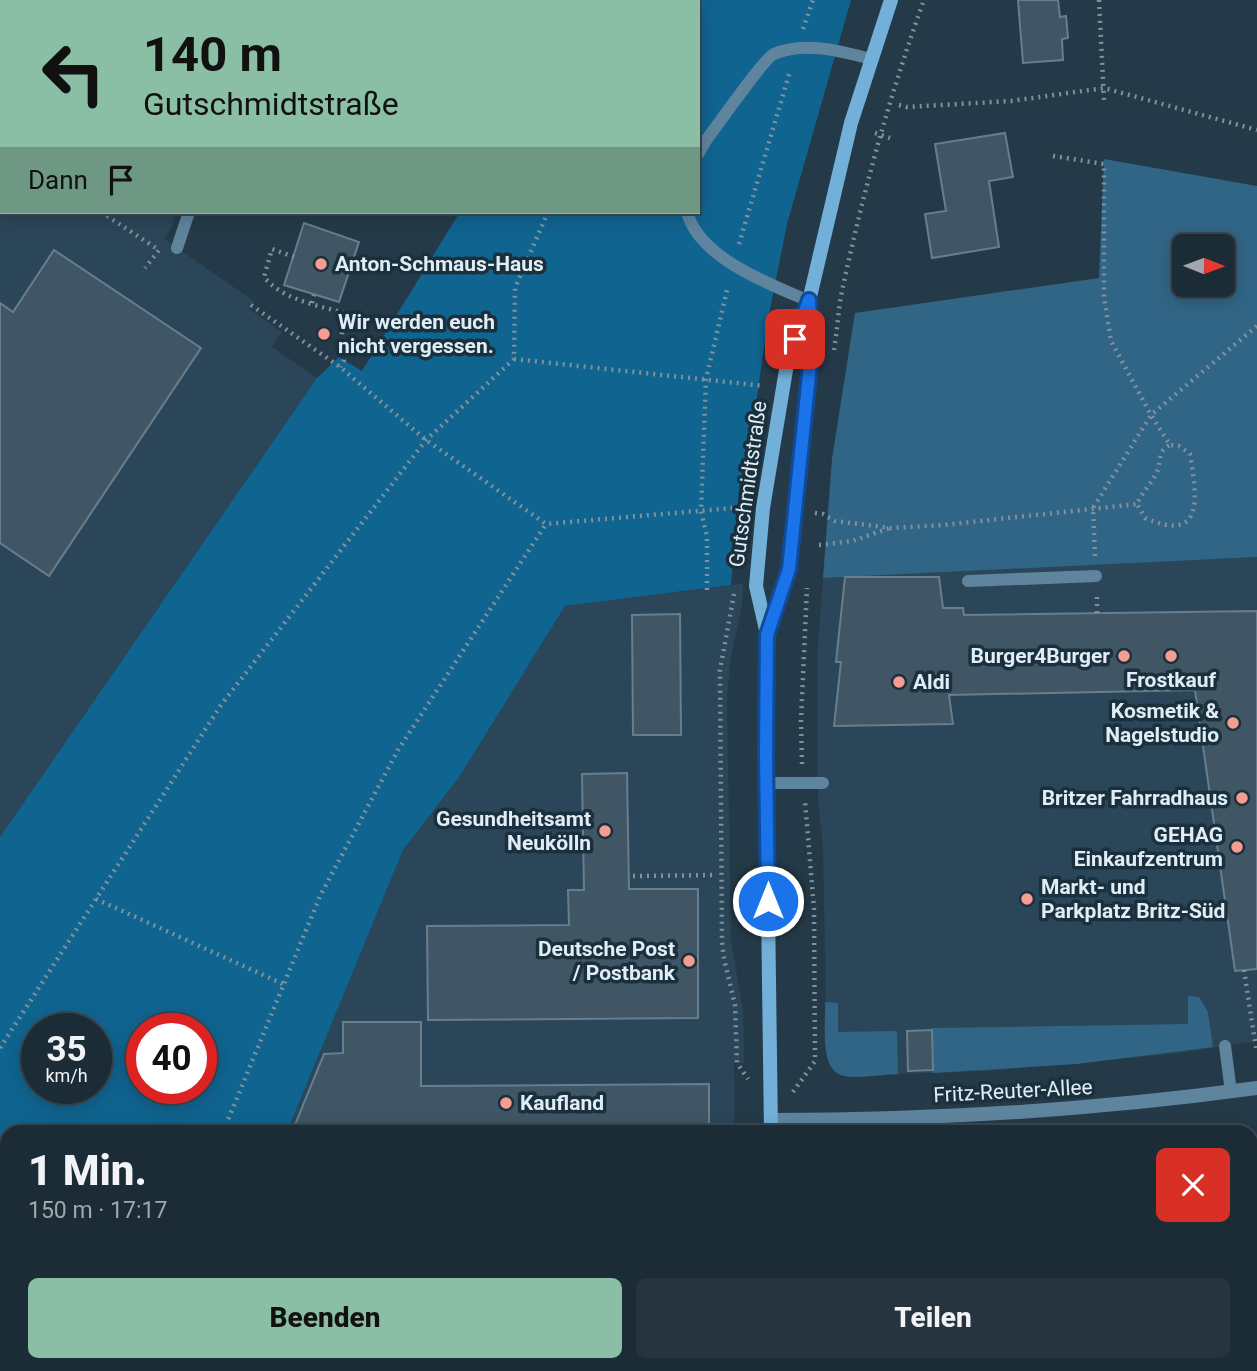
<!DOCTYPE html>
<html lang="de">
<meta charset="utf-8">
<style>
body{margin:0;font-family:Roboto,sans-serif;background:#25343e;color:#f1f3f6;height:100vh;display:flex;flex-direction:column;font-size:26px;white-space:nowrap}
*{box-sizing:border-box;margin:0}
p{font-size:23px;color:#a0a7ad}
.icon{flex:none;width:38px;height:38px;fill:none;stroke:currentColor;stroke-width:2;stroke-linecap:round;stroke-linejoin:round}
.map{position:relative;flex:1;overflow:hidden}
.panel{position:absolute;left:0px;top:1125px;width:1258px;height:247px;display:flex;flex-direction:column;background:#1c2c36;border-radius:21px 21px 0 0;box-shadow:0 4px 18px #0003,0 0 0 2px #3a4851}
.panel>*{flex:none}
.hud{position:absolute;left:0px;top:0px;width:700px;height:214px;box-shadow:0 4px 18px #0003,0 0 0 2px #3a4851;background:#8abfa5;color:#111;overflow:hidden}
.needle{width:46px;rotate:91deg}
.tools{position:absolute;left:1172px;top:234px;display:grid;gap:14px}
.tools a{display:grid;place-items:center;width:63px;height:63px;border-radius:10px;background:#1c2c36;box-shadow:0 4px 18px #0003,0 0 0 2px #3a4851;font-size:35px}
.speed{position:absolute;left:21px;top:1013px;display:flex;gap:14px;font-size:35px;font-weight:700;text-align:center}
.speed>*{display:grid;place-content:center;width:91px;height:91px;border-radius:50%;background:#1c2c36;box-shadow:0 4px 18px #0003,0 0 0 2px #3a4851;line-height:1}
.speed small{font-size:18px;font-weight:400}
.speed .limit{border:10px solid #d22;background:#fff;color:#111}
.pin{position:absolute;display:grid;place-items:center;width:60px;height:60px;color:#fff;margin:-30px;border-radius:14px;box-shadow:0 4px 10px #0006}
.me{position:absolute;width:77px;margin:-38px;rotate:0deg;stroke-linejoin:round;filter:drop-shadow(0 0 5px #0008)}
.turn{display:flex;align-items:center;gap:24px;height:147px;padding:0 28px;font-size:32px}
.turn .icon{width:91px;height:91px;stroke-width:2.5}
.turn b{display:block;font-size:49px;line-height:60px}
.then{display:flex;align-items:center;height:66px;padding:0 28px;background:#0003;gap:14px;font-size:26px}
.round{display:grid;place-items:center;flex:none;width:74px;height:74px;border-radius:10px;background:#25343e}
.headline{display:flex;align-items:center;justify-content:space-between;height:119px;padding:0 28px}
h1{font-size:42px;font-weight:800;line-height:52px}
.cta{display:flex;gap:14px;margin-top:auto;padding:14px 28px}
.cta a{flex:1;height:80px;border-radius:10px;background:#8abfa5;color:#111;font-size:28px;font-weight:800;line-height:80px;text-align:center}
.cta a+a{background:#25343e;color:#f1f3f6}
.map>svg:first-child{display:block}
</style>
<div class="map">
<svg width="1257" height="1371" viewBox="0 0 1257 1371">
<rect width="100%" height="100%" fill="#253a48"/>
<path fill="#2b4658" d="M 0,0 L 236,0 L 2,2 L 2,212 L 176,212 L 172,227 L 164,239 L 254,301 L 249,309 L 282,332 L 272,347 L 317,378 L 0,837 Z
M 1257,557 L 1257,1041 L 1172,1054 L 987,1071 L 843,1076 L 834,1071 L 827,1059 L 823,846 L 818,801 L 817,658 L 823,578 Z
M 743,584 L 742,606 L 731,658 L 727,698 L 731,942 L 743,1009 L 744,1063 L 734,1063 L 735,1132 L 287,1132 L 403,850 L 460,776 L 565,606 Z
M 250,1365 L 748,1365 L 748,1371 L 251,1371 Z
M 831,1365 L 976,1365 L 978,1371 L 831,1371 Z"/>
<path fill="#316586" fill-rule="evenodd" d="M 279,0 L 580,0 L 279,2 Z
M 1104,159 L 1257,186 L 1257,557 L 823,578 L 832,459 L 855,313 L 1099,278 ZM 1185,247 L 1223,247 L 1223,285 L 1185,285 Z
M 1188,996 L 1199,997 L 1208,1012 L 1213,1047 L 1077,1064 L 933,1073 L 932,1028 L 1188,1024 Z
M 825,1002 L 838,1003 L 838,1032 L 897,1031 L 898,1074 C 884,1074 854,1080 841,1075 C 819,1067 826,1022 825,1002 Z
M 1257,1209 L 1257,1371 L 978,1371 L 976,1365 L 1251,1365 L 1251,1210 Z"/>
<path fill="#106490" fill-rule="evenodd" d="M 580,0 L 851,0 L 787,224 L 768,319 L 756,404 L 739,489 L 731,585 L 565,606 L 460,776 L 403,850 L 287,1132 L 7,1132 L 7,1365 L 250,1365 L 251,1371 L 0,1371 L 0,837 L 317,378 L 339,357 L 362,371 L 460,212 L 698,212 L 698,2 L 579,2 ZM 37,1029 L 96,1029 L 96,1088 L 37,1088 ZM 142,1029 L 201,1029 L 201,1088 L 142,1088 Z"/>
<path fill="#405665" stroke="#677e8e" stroke-width="2" d="M 1018,0 L 1058,0 L 1060,17 L 1066,16 L 1068,38 L 1062,39 L 1063,60 L 1023,63 Z
M 1005,133 L 1013,177 L 989,181 L 999,247 L 932,258 L 925,214 L 946,211 L 935,144 Z
M 304,223 L 359,242 L 339,302 L 284,285 Z
M 54,250 L 201,348 L 49,576 L 0,543 L 0,303 L 13,312 Z
M 845,577 L 939,577 L 943,608 L 963,608 L 964,615 L 1257,611 L 1257,969 L 1235,971 L 1195,690 L 949,695 L 953,724 L 834,726 L 841,662 L 836,662 Z
M 680,614 L 681,735 L 633,735 L 632,615 Z
M 627,773 L 629,889 L 698,889 L 698,1018 L 428,1020 L 427,926 L 569,925 L 568,890 L 584,890 L 582,774 Z
M 343,1022 L 421,1022 L 421,1086 L 709,1084 L 709,1132 L 292,1132 L 324,1054 L 343,1053 Z
M 932,1030 L 933,1070 L 908,1071 L 907,1031 Z"/>
<g fill="none" stroke-linecap="round" stroke-linejoin="round">
<path stroke="#80919c" stroke-width="4.5" stroke-dasharray="2 5" stroke-linecap="butt" d="M 1099,0 L 1104,100
M 667,2 L 668,0
M 803,29 L 813,0
M 899,105 L 907,107 L 1011,101 L 1104,88 L 1257,130
M 875,133 L 890,138
M 0,142 L 2,144
M 1053,156 L 1104,164 L 1104,297 L 1111,341 L 1151,415 L 1170,445 L 1179,446 L 1190,454 C 1196,493 1207,545 1145,518 L 1137,504 C 1142,492 1154,481 1158,469 C 1161,459 1158,451 1170,445
M 101,212 L 159,250 L 145,268
M 739,244 L 790,71
M 294,257 L 272,249 L 264,277 C 283,300 317,305 344,313 L 341,343 L 344,360 L 340,367
M 312,303 L 314,295
M 251,305 L 340,367 L 426,440 L 546,524 L 744,507
M 834,350 C 837,332 838,314 841,296 C 862,196 889,97 924,0
M 514,359 L 764,386
M 815,513 L 823,514 L 835,521 L 891,528 L 944,525 L 1137,504
M 819,545 L 852,541 L 890,528
M 1095,556 L 1093,508 L 1151,415 L 1257,326
M 707,590 L 707,537 L 701,511 L 706,379 L 728,286
M 734,594 L 720,670 L 722,942 L 724,959 L 735,1005 L 737,1063 L 748,1079
M 1097,597 L 1097,613
M 802,764 L 801,720 L 807,588
M 633,876 L 715,875
M 96,899 L 283,984
M 1244,970 L 1256,1048
M 0,1048 L 221,705 L 426,440 L 514,359 L 515,288 L 548,212
M 793,1092 L 815,1061 L 814,909 L 805,801
M 223,1132 L 320,896 L 398,750 L 546,524
M 127,1371 L 129,1365"/>
<path stroke="#5f859e" stroke-width="12" d="M 253,2 L 254,0
M 698,154 L 707,139 C 717,126 765,57 774,54 C 804,41 841,51 871,59
M 687,212 C 699,258 769,284 809,301
M 177,248 L 189,212
M 968,581 L 1096,576
M 767,783 L 823,783
M 1225,1046 L 1231,1092"/>
<path stroke="#5f859e" stroke-width="14" d="M 771,1120 C 934,1120 1096,1110 1257,1088"/>
<path stroke="#73b0d9" stroke-width="14" d="M 767,634 L 789,569 L 811,355 L 809,309
M 771,1132 L 766,755 L 767,634 L 756,586 L 763,508 L 788,358 L 809,301 L 851,123 L 891,0
M 775,1365 L 775,1371"/>
</g>
<g fill="none" stroke-linecap="round" stroke-linejoin="round">
<defs>
<path id="route" d="M 768,901 L 766,755 L 767,635 L 789,569 L 811,355 L 809,300 L 795,339"/>
</defs>
<use href="#route" stroke="#114b97" stroke-width="18"/>
<use href="#route" stroke="#1a73e8" stroke-width="12"/>
</g>
<g fill="#f59d90" stroke="#1b303d" stroke-width="2.5">
<circle cx="321" cy="264" r="7"/>
<circle cx="324" cy="334" r="7"/>
<circle cx="1124" cy="656" r="7"/>
<circle cx="1171" cy="656" r="7"/>
<circle cx="899" cy="682" r="7"/>
<circle cx="1233" cy="723" r="7"/>
<circle cx="1242" cy="798" r="7"/>
<circle cx="605" cy="831" r="7"/>
<circle cx="1237" cy="847" r="7"/>
<circle cx="1027" cy="899" r="7"/>
<circle cx="689" cy="961" r="7"/>
<circle cx="506" cy="1103" r="7"/>
</g>
<g text-anchor="middle" dominant-baseline="central" stroke-width="7" stroke-linejoin="round" paint-order="stroke">
<g font-size="21" font-weight="bold" fill="#e1edf6" stroke="#1b303d" text-anchor="end">
<text x="335" y="264" text-anchor="start">Anton-Schmaus-Haus</text>
<text x="338" y="322" text-anchor="start">Wir werden euch<tspan x="338" dy="24">nicht vergessen.</tspan></text>
<text x="1110" y="656">Burger4Burger</text>
<text x="1171" y="680" text-anchor="middle">Frostkauf</text>
<text x="913" y="682" text-anchor="start">Aldi</text>
<text x="1219" y="711">Kosmetik &amp;<tspan x="1219" dy="24">Nagelstudio</tspan></text>
<text x="1228" y="798">Britzer Fahrradhaus</text>
<text x="591" y="819">Gesundheitsamt<tspan x="591" dy="24">Neukölln</tspan></text>
<text x="1223" y="835">GEHAG<tspan x="1223" dy="24">Einkaufzentrum</tspan></text>
<text x="1041" y="887" text-anchor="start">Markt- und<tspan x="1041" dy="24">Parkplatz Britz-Süd</tspan></text>
<text x="675" y="949">Deutsche Post<tspan x="675" dy="24">/ Postbank</tspan></text>
<text x="520" y="1103" text-anchor="start">Kaufland</text>
</g>
<g font-size="21" fill="#e1edf6" stroke="#1b303d">
<text transform="translate(748 484) rotate(-82)">Gutschmidtstraße</text>
<text transform="translate(1013 1091) rotate(-3)">Fritz-Reuter-Allee</text>
</g>
</g>
</svg>
<div class="tools">
<a><svg class="needle" viewBox="-14 -14 28 28"><path d="M0-13l5 13h-10z" fill="#e53935"/><path d="M0 13l5-13h-10z" fill="#a0a7ad"/></svg></a>
</div>
<div class="speed"><div>35<small>km/h</small></div><div class="limit">40</div></div>
<div class="pin" style="left:795px;top:339px;background:#d93025"><svg class="icon" aria-label="arrive" viewBox="0 0 24 24"><path d="M6 21V4h12l-3 4 3 4H6"/></svg></div>
<svg class="me" style="left:768px;top:901px" viewBox="-20 -20 40 40"><circle r="17" fill="#1a73e8" stroke="#fff" stroke-width="3"/><path d="M0-11L8 9 0 5-8 9z" fill="#fff"/></svg>
<div class="hud">
<div class="turn"><svg class="icon" aria-label="left" viewBox="0 0 24 24"><path d="M17 20v-9H6M10 6l-5 5 5 5"/></svg><div><b>140 m</b>Gutschmidtstraße</div></div>
<div class="then">Dann<svg class="icon" aria-label="arrive" viewBox="0 0 24 24"><path d="M6 21V4h12l-3 4 3 4H6"/></svg></div>
</div>
<section class="panel">
<div class="headline"><div><h1>1 Min.</h1><p>150 m · 17:17</p></div><a class="round" style="background:#d93025;color:#fff"><svg class="icon" aria-label="close" viewBox="0 0 24 24"><path d="M6 6l12 12M18 6L6 18"/></svg></a></div>
<div class="cta"><a>Beenden</a><a>Teilen</a></div>
</section>
</div>
